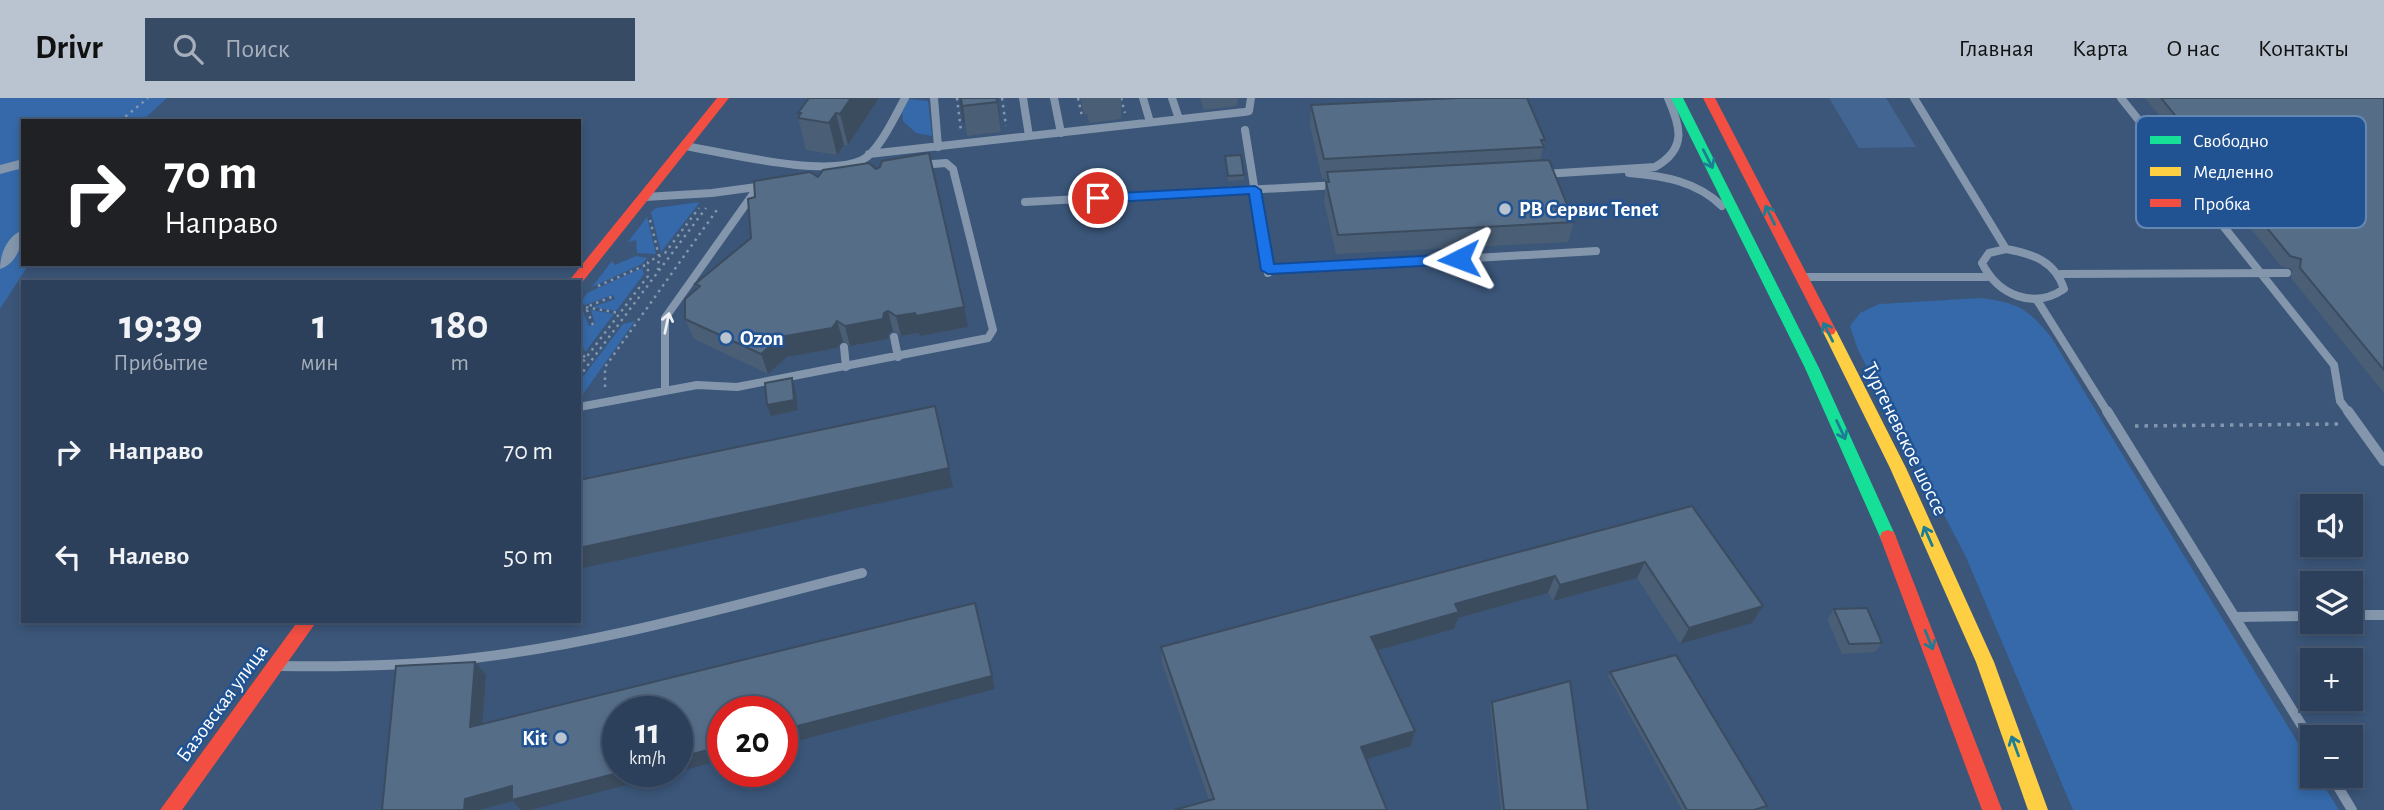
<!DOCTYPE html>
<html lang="ru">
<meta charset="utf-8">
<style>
body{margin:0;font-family:"Alegreya Sans",sans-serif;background:#384b64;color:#f1f3f6;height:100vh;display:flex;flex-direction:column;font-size:26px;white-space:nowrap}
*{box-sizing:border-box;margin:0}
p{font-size:23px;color:#a6afbb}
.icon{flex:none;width:38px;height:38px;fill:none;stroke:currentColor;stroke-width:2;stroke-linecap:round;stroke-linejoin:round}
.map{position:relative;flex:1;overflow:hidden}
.side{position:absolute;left:21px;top:182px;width:560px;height:343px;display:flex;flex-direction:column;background:#2c405b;border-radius:0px;box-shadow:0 4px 10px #0003,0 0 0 2px #485971}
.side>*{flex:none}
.top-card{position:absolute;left:21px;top:21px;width:560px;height:147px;border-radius:0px;box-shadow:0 4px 10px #0003,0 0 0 2px #485971;background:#202124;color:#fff;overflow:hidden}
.fabs{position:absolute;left:2300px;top:396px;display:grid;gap:14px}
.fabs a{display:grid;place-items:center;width:63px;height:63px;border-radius:0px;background:#2c405b;box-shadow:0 4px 10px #0003,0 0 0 2px #485971;font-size:35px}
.speed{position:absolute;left:602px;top:598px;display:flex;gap:14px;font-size:35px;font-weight:700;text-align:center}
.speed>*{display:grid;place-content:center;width:91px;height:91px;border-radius:50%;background:#2c405b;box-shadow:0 4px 10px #0003,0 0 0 2px #485971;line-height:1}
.speed small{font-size:18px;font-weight:400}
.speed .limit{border:10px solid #d22;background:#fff;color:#111}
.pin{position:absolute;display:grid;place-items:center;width:60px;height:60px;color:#fff;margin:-30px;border:4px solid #fff;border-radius:50%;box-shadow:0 2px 7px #0007}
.me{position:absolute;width:77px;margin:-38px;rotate:267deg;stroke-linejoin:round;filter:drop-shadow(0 0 5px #0008)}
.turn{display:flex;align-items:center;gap:24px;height:147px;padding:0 28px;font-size:32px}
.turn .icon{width:91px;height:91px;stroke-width:2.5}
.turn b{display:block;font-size:49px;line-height:60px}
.eta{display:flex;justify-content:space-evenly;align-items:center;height:119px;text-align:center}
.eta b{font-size:42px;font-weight:600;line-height:49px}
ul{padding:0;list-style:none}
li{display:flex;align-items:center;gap:21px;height:105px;padding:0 28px}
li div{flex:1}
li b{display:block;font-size:26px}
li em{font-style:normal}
header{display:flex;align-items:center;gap:42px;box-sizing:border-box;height:98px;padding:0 35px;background:#bac4d0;color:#111}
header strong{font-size:33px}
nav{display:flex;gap:38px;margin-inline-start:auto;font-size:24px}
.search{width:490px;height:63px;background:#384b64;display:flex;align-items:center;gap:18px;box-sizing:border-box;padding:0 24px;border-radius:0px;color:#a6afbb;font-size:26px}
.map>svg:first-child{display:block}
</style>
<header>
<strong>Drivr</strong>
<div class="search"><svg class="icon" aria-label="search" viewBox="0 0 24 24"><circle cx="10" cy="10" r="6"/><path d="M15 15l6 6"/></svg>Поиск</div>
<nav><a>Главная</a><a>Карта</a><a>О нас</a><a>Контакты</a></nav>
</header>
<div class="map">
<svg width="2384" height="712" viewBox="0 0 2384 712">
<rect width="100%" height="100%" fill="#3b5679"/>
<path fill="#3569a9" d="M 0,0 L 167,0 L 142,23 L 23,23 L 23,166 L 29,166 L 0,211 Z
M 909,1 L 928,3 L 932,38 L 916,35 L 903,23 L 902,14 Z
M 700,104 L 661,154 L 651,114 L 656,110 Z
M 647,119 L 656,156 L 637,155 L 636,142 L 628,144 Z
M 636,158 L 647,160 L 642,166 L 592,189 L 612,163 L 615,167 Z
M 642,170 L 644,176 L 616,213 L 593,209 L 615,201 L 613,197 L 585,207 L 579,206 L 587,195 Z
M 1981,200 C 2018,205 2027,210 2051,239 L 2312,668 L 2312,677 L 2317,677 L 2339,712 L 2073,712 L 1966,459 L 1858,252 L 1850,228 L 1860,215 L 1879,206 Z
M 579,210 L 582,211 L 589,228 L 595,226 L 591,212 L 614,216 L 585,254 L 579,237 Z
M 635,223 L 583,296 L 580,296 L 579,284 L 623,226 Z"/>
<path fill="#426592" d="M 1829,0 L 1886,0 L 1916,49 L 1859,50 Z"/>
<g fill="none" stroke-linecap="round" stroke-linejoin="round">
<path stroke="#8396ac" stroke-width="2.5" stroke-dasharray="2.5 4.5" stroke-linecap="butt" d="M 957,0 L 961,33
M 1002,0 L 1006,28
M 1078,0 L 1082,18
M 1121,0 L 1125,15
M 120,23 L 148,0
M 650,122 L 659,158 L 658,172
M 598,188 L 648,166
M 579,208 L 619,215
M 593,227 L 587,212 L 591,207 L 614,198
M 579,244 L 585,261
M 579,269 L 648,178 L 648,164 L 665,155 L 699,110
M 579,279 L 706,110
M 605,289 L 605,269 L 719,109"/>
<path stroke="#8396ac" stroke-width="3.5" stroke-dasharray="3.5 6" stroke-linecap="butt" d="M 2135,328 L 2340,326"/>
<path stroke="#8396ac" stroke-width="8" d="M 934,0 L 938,49
M 1023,0 L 1029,38
M 1054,0 L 1061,35
M 1143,0 L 1150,24
M 1172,0 L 1179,21
M 1914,0 L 2006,151
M 2121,0 L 2334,267 L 2340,303 L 2349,315
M 1245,32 L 1268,175
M 685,48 C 727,55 825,80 862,62 C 879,54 896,16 905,0
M 869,56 L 1244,14 L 1249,13 L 1251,0
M 1629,75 C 1664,78 1696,83 1722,108
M 1544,76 L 1655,69 C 1687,51 1681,29 1668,0
M 645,99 L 712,95 L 764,88
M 1025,104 L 1338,87
M 2006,151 C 2033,156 2055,163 2064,191 C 2033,212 1998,197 1982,165 L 1989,155 Z
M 1268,172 L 1596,153
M 2061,176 L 2287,175
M 1803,179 L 1987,179
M 2037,202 L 2108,315
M 894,239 L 898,259
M 844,249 L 846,269
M 665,293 L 665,220 L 758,89
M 579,309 L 697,287 L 737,289 L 988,240 L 993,232 L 953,71 L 946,65 L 920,67"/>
<path stroke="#8396ac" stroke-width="10" d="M 2107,313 L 2312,644
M 2348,313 L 2384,363
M 2350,517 L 2384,517
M 2237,519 L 2312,518
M 279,568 C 341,569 404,568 466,561 C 600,546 731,508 862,475
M 2331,677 L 2352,712"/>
<path fill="#8396ac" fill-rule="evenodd" d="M 23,61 L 23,70 L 0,76 L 0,67 Z
M 23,132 C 23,147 16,166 0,171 C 0,156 7,138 23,132 Z"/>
<path fill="#16e098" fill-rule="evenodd" d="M 1671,0 L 1683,0 L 1819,270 L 1896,439 L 1894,444 L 1882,444 L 1880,439 L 1805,270 Z"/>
<path fill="#ffcf43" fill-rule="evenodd" d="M 1829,227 L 1836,232 L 1906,370 L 1994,564 L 2048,712 L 2028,712 L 1976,564 L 1890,370 L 1822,232 Z"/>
<path fill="#f24e42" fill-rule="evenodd" d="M 717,0 L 729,0 L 580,187 L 579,184 L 568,184 Z
M 1703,0 L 1715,0 L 1836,232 L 1834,236 L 1829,237 L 1822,232 Z
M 1888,432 L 1894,434 L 1896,439 L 2002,712 L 1982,712 L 1880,439 L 1882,434 Z
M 298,523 L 317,523 L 182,712 L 160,712 Z"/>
</g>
<path fill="#4a5e75" d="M 879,0 L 848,47 L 844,47 L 837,57 L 806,52 L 798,20 L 799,18 L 798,15 Z
M 959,0 L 998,0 L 1001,34 L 967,38 L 965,24 L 963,24 Z
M 1080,0 L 1121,0 L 1121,21 L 1089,25 L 1087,16 L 1084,16 Z
M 1200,0 L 1238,0 L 1237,8 L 1204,12 Z
M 2145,0 L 2384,0 L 2384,295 L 2291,180 L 2292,171 L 2281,168 Z
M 1311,7 L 1545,42 L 1540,63 L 1574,124 L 1568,144 L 1336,156 L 1324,103 L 1326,81 L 1322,81 L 1310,27 Z
M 1225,58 L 1244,77 L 1244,82 L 1228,83 Z
M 880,69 L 968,229 L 920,238 L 919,235 L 901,238 L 893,233 L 889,235 L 888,241 L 850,248 L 843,243 L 837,250 L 787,259 L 768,276 L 694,241 L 685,221 L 697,191 L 695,186 L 751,140 L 755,99 L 818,79 L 876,71 Z
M 1692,408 L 1763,508 L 1752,525 L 1680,546 L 1637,480 L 1553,503 L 1548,495 L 1458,520 L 1454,531 L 1378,552 L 1415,633 L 1411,648 L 1209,702 L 1162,565 L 1161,549 Z
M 1834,511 L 1882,545 L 1875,554 L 1842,556 L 1827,521 Z
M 1610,574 L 1767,708 L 1764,712 L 1682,712 L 1608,578 Z
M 1492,604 L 1588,712 L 1501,712 L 1490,608 Z"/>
<path fill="#3c4c5f" d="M 851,0 L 879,0 L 848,47 L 840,16 Z
M 959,0 L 962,0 L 965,24 L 963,24 Z
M 997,0 L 998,0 L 1001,34 L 997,4 Z
M 836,15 L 844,47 L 837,57 L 829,25 Z
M 964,209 L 968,229 L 920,238 L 919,235 L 901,238 L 896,218 L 915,215 Z
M 888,213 L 893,233 L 889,235 L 888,241 L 850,248 L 845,228 Z
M 837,223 L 843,243 L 837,250 L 787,259 L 768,276 L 761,256 L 780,239 Z
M 792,280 L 795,290 L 798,312 L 771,318 L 767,307 Z
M 935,308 L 953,389 L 579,471 L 579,450 Z
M 1645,464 L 1637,480 L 1553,503 L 1560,487 Z
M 1555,478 L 1548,495 L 1458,520 L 1454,531 L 1368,555 L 1371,539 L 1455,506 Z
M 1763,508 L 1752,525 L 1680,546 L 1689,530 Z
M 475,564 L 486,577 L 481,641 L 470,629 Z
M 992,578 L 995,591 L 782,647 L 782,632 Z
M 1415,633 L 1411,648 L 1357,664 L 1361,649 Z
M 723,648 L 723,662 L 530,712 L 521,712 L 513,703 L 479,712 L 464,712 L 465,701 L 512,688 L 622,674 L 677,674 L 677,660 Z"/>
<path fill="#566d88" stroke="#3c4c5f" stroke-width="2" d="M 809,0 L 851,0 L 840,16 L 836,15 L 829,25 L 798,20 L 801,15 L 798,15 Z
M 961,0 L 997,0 L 997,4 L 962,8 Z
M 1457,0 L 1527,0 L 1545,42 L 1541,42 L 1544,49 L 1324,61 L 1311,7 Z
M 2161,0 L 2384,0 L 2384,272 L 2300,170 L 2301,161 L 2290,158 Z
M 929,55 L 964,209 L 916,218 L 915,215 L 896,218 L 888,213 L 884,215 L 883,221 L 845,228 L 837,223 L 832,230 L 780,239 L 761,256 L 685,221 L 685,201 L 700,188 L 695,186 L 751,140 L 748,101 L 755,99 L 754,83 L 810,74 L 818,79 L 823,72 L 869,65 L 876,71 L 880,69 L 882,63 Z
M 1241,57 L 1244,77 L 1228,78 L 1225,58 Z
M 1549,62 L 1574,124 L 1338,137 L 1326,84 L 1329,84 L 1327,74 Z
M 792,280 L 794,302 L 767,307 L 765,285 Z
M 935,308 L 949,370 L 579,450 L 579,382 Z
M 1692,408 L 1763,508 L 1689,530 L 1645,464 L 1560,487 L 1555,478 L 1455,506 L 1459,514 L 1371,539 L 1415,633 L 1361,649 L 1387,712 L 1174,712 L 1214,701 L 1161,549 Z
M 975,505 L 992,578 L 782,632 L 782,614 L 723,614 L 723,648 L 677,660 L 677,614 L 618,614 L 618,674 L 622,674 L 512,702 L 512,688 L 465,701 L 464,712 L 382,712 L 396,568 L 475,564 L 470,629 Z
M 1867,510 L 1882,545 L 1849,546 L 1834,511 Z
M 1676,557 L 1767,708 L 1754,712 L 1687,712 L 1610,574 Z
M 1570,583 L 1588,712 L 1504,712 L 1492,604 Z"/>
<defs><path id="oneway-shaft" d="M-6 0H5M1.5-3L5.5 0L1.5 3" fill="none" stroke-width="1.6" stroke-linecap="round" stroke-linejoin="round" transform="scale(1.75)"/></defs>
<g stroke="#1e7d94">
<use href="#oneway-shaft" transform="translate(1708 61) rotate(63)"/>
<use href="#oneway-shaft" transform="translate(1770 117) rotate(-116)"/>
<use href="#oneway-shaft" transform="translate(1828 234) rotate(-117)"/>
<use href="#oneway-shaft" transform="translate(1841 332) rotate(65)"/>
<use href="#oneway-shaft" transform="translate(1928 438) rotate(-114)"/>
<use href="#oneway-shaft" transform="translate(1929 542) rotate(68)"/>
<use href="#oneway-shaft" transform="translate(2015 648) rotate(-110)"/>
</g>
<use stroke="#eceff3" href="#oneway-shaft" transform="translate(667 225) rotate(-78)"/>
<path fill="#1a73e8" stroke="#114b97" stroke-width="2" d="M 1255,88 L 1261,92 L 1274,166 L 1459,156 L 1466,161 L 1459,166 L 1268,176 L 1261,172 L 1249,96 L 1098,105 L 1091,100 L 1098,96 Z"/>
<g fill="#bac4d0" stroke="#215393" stroke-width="2.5">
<circle cx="1505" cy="111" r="7"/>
<circle cx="726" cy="240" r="7"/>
<circle cx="561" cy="640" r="7"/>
</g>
<g text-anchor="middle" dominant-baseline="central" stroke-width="5" stroke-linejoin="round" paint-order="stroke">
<g font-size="21" font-weight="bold" fill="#fff" stroke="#215393" text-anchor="start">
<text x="1519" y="111">PB Сервис Tenet</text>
<text x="740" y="240">Ozon</text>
<text x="547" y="640" text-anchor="end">Kit</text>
</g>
<g font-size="21" fill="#fff" stroke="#215393">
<text transform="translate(1905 341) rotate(64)">Тургеневское шоссе</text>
<text transform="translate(222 605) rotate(-54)">Базовская улица</text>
</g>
</g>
<rect x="2136" y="18" width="230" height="112" rx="10" fill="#215393" stroke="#6487b3" stroke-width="2"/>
<rect x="2150" y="38" width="31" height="8" fill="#16e098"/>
<rect x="2150" y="69" width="31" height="9" fill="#ffcf43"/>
<rect x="2150" y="101" width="31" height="8" fill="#f24e42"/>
<g font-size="19" fill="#fff">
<text x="2193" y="49">Свободно</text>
<text x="2193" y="80">Медленно</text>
<text x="2193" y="112">Пробка</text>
</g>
</svg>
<div class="fabs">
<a><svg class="icon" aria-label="sound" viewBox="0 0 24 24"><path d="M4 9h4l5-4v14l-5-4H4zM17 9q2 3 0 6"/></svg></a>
<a><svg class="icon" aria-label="layers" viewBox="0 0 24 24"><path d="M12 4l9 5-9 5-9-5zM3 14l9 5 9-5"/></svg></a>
<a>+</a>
<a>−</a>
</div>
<div class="speed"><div>11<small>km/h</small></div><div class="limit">20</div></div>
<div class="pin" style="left:1098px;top:100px;background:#d93025"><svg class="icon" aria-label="arrive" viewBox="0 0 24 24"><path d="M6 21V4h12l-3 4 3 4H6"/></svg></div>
<svg class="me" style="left:1459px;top:161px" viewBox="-20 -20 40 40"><path d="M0-17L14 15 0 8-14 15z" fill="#1a73e8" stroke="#fff" stroke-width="4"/></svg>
<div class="top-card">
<div class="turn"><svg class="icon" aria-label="right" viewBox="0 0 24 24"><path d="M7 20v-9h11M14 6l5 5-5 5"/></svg><div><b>70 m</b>Направо</div></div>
</div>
<section class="side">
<div class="eta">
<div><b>19:39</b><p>Прибытие</p></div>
<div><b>1</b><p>мин</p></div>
<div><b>180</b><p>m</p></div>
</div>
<ul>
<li><svg class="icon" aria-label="right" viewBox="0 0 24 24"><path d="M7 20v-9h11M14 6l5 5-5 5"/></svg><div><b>Направо</b></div><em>70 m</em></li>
<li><svg class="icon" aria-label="left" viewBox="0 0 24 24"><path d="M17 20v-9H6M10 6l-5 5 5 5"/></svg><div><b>Налево</b></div><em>50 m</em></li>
</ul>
</section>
</div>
